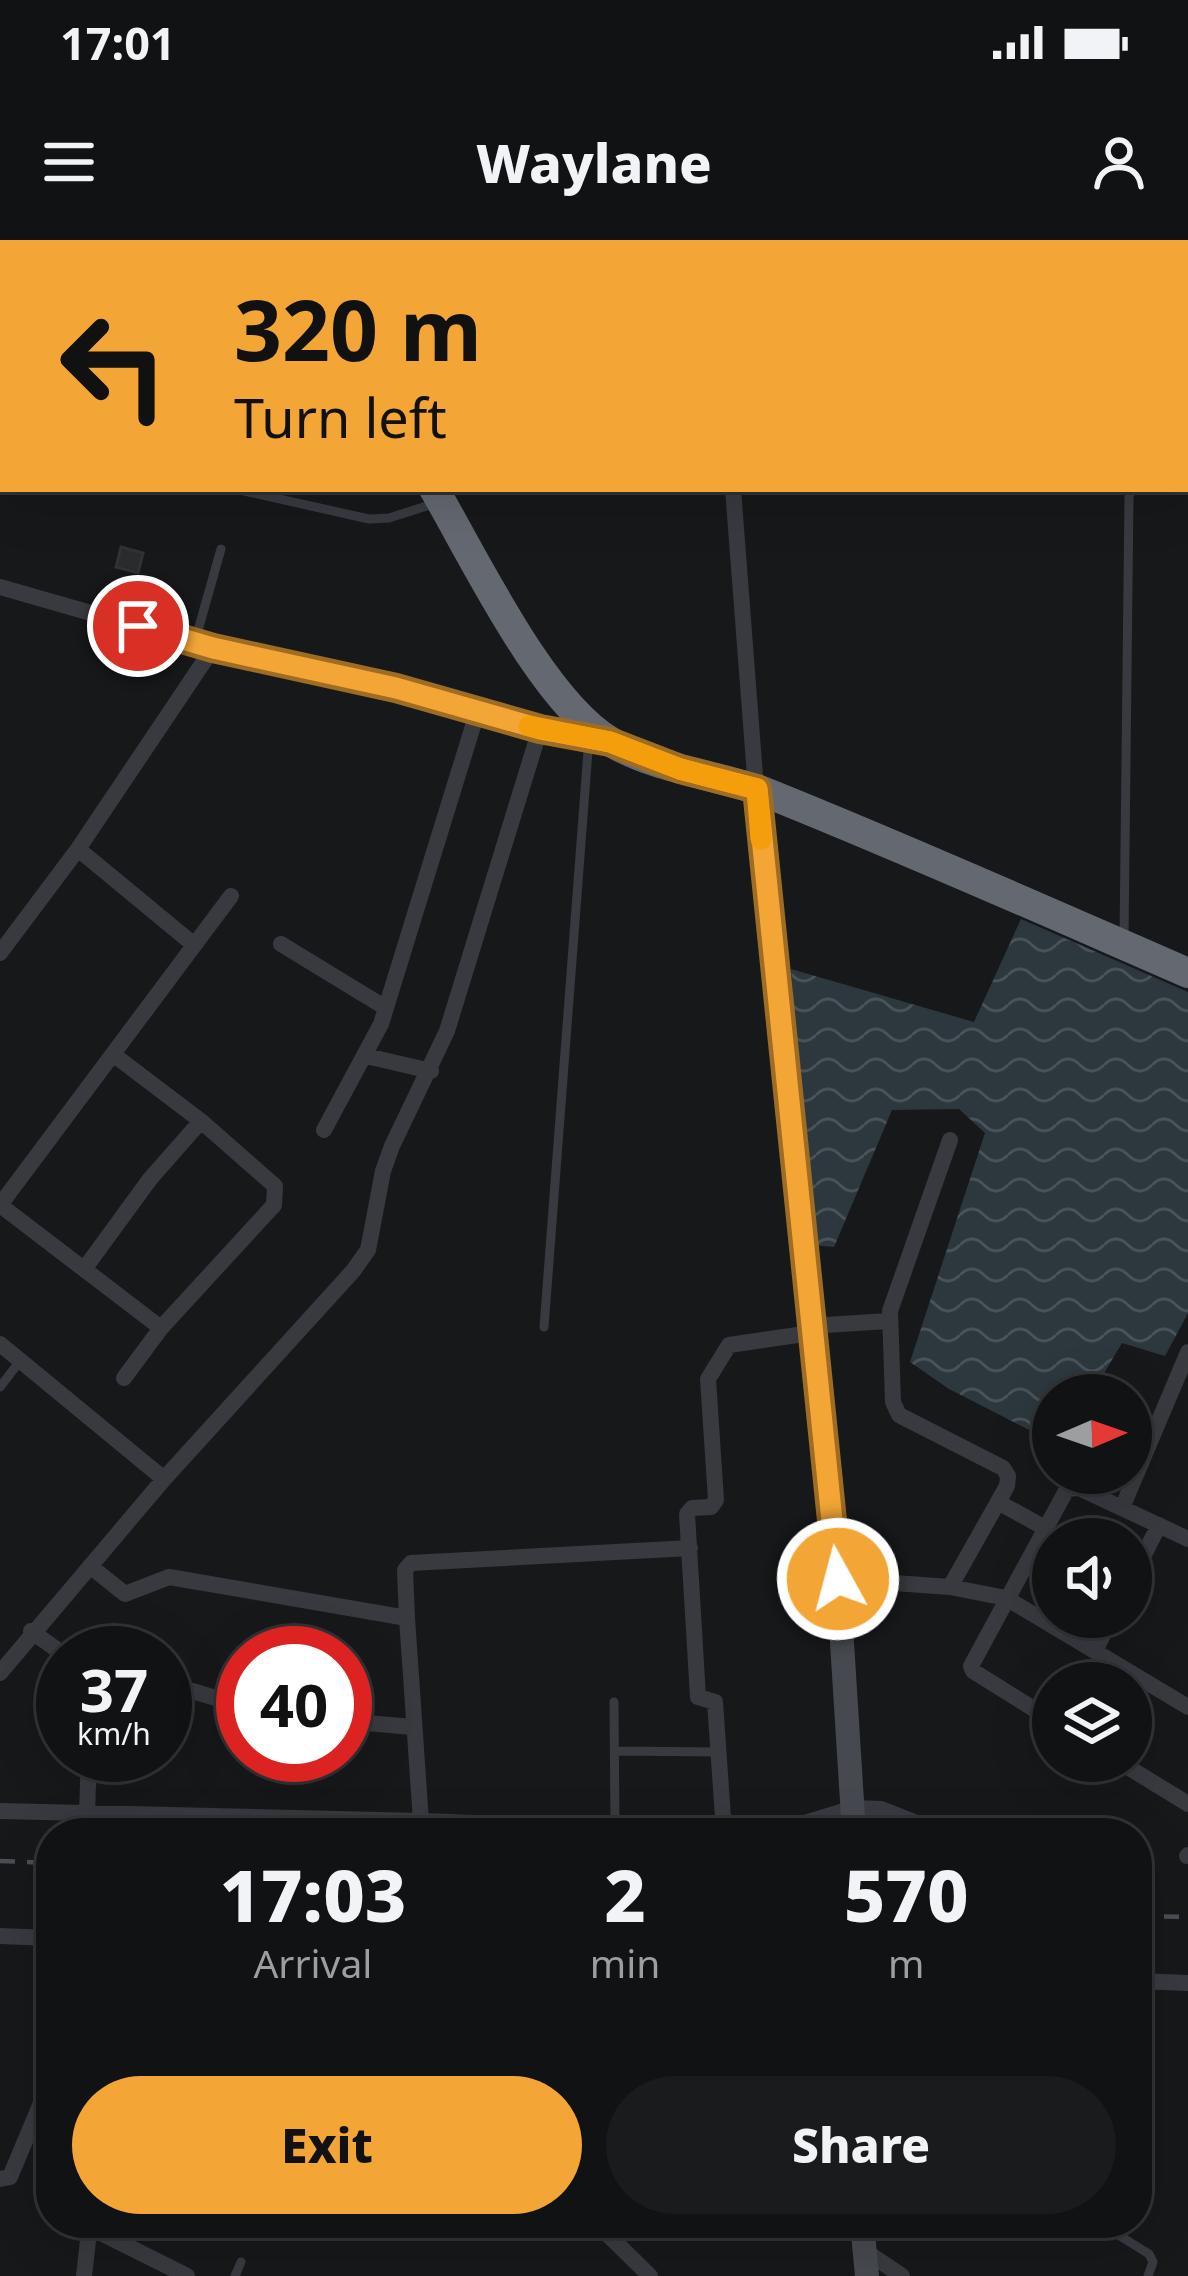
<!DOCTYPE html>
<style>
body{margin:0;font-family:"Noto Sans",sans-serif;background:#1a1b1d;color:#f1f3f6;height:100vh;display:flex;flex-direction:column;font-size:45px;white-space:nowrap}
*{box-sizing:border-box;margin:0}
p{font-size:39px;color:#9c9ea0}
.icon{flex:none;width:66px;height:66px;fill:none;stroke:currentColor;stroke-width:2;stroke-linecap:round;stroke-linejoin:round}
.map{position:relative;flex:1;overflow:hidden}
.sheet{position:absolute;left:36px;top:1578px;width:1116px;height:420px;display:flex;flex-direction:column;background:#111214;border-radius:48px;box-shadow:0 12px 48px #0002,0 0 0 3px #303234}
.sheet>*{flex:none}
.guide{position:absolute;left:0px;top:0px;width:1188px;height:252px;box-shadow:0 12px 48px #0002,0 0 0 3px #303234;background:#f3a636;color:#111;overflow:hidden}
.needle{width:78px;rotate:88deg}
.tools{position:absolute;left:1032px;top:1134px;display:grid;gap:24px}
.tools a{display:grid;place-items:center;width:120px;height:120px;border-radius:50%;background:#111214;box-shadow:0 12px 48px #0002,0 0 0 3px #303234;font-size:60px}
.speed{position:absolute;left:36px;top:1386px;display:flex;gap:24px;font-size:60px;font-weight:700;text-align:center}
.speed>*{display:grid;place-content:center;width:156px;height:156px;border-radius:50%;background:#111214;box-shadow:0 12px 48px #0002,0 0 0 3px #303234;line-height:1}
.speed small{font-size:30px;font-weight:400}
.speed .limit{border:18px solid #d22;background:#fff;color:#111}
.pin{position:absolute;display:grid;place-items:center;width:102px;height:102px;color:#fff;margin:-51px;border:6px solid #fff;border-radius:50%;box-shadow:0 3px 12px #0007}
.me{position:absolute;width:132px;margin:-66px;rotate:353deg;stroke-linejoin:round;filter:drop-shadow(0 0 9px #0008)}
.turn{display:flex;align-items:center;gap:42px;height:252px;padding:0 36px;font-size:54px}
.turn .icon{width:156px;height:156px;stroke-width:2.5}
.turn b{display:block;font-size:84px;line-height:102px}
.eta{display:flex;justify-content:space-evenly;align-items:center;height:204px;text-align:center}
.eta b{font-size:72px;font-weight:800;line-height:84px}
.button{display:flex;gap:24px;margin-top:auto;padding:24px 36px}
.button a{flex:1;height:138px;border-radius:72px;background:#f3a636;color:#111;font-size:48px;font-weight:800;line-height:138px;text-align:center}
.button a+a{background:#1a1b1d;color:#f1f3f6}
.status{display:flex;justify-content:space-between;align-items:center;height:84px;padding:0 60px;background:#111214;direction:ltr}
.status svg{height:33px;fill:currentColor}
header{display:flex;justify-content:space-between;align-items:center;height:156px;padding:0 36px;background:#111214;font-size:54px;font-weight:800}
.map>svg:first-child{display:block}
</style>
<div class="status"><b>17:01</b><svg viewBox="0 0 49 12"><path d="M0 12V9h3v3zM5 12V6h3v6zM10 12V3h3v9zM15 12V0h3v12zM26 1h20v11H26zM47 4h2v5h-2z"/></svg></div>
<header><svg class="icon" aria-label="menu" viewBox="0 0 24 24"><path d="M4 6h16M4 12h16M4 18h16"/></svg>Waylane<svg class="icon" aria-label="person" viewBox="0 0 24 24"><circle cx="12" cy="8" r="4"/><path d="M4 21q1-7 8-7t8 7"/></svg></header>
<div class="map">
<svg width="1188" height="2036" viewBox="0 0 1188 2036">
<defs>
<pattern id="water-waves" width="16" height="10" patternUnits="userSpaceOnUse" patternTransform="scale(3)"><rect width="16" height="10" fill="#2d383e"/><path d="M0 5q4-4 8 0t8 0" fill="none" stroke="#495258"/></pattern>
</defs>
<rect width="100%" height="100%" fill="#17181a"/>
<path fill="url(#water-waves)" d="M 1021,679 L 1188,752 L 1188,1073 L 1165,1116 L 1122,1103 L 1091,1155 L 1053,1155 L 1053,1202 L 949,1149 L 910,1122 L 985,893 L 959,869 L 892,870 L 834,1007 L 811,1005 L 791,729 L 974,782 Z"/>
<path fill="#2a2b2e" stroke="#313236" stroke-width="3" d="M 121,307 L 143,313 L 138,333 L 116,327 Z"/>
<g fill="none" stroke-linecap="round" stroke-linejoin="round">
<path stroke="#383a3f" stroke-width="9" d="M 1185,237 L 1188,237
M 235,249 L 369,279 L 389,278 L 436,263
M 195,401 L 221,309
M 1124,698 L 1129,256 L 1133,249
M 544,1087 L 589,498
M 0,1147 L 20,1121
M 614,1462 L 615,1588
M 616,1511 L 718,1512
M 1099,1983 L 1149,2014 L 1153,2022 L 1148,2036
M 235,2036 L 241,2022"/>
<path stroke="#383a3f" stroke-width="16" d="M 530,0 L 532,3
M 601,0 L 601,3
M 713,0 L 713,3
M 16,3 L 17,0
M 1066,3 L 1067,0
M 1169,3 L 1169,0
M 0,41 L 3,34
M 0,183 L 3,184
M 733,249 L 756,549
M 0,347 L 213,408 L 396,448 L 477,473 L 598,500
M 78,609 L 193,704
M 281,704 L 386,768
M 0,713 L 78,609 L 213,408
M 114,815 L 201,881 L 275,946 L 274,965 L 161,1088 L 124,1138
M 366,816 L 431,831
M 324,890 L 381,784 L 477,473
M 85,1028 L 150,939 L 201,881
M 810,1086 L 888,1081
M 161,1088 L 0,965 L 231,656
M 0,1104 L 164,1239
M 998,1262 L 1045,1288
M 1122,1268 L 1188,1112
M 838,1339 L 950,1347 L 1006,1358 L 1188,1467
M 1131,1340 L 1159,1285
M 950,1347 L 1007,1246 L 1008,1236 L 1003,1228 L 899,1175 L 893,1162 L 890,1071 L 950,900
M 407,1378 L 405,1330 L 411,1323 L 690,1308
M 31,1391 L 63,1414
M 1096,1409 L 1112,1377
M 0,1433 L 164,1239 L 353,1031 L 368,1010 L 383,931 L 392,906 L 447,791 L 540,489
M 165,1443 L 243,1466
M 345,1481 L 412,1487
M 1053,1481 L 973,1431 L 971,1426 L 1067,1249 L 1079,1248 L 1188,1299
M 1118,1521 L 1188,1564
M 0,1571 L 421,1581 L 407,1378 L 169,1337 L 125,1354 L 90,1326
M 87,1573 L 89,1515
M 421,1581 L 762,1593
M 724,1592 L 715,1462 L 698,1457 L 687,1274 L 692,1268 L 711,1267 L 716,1260 L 708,1139 L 729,1105 L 811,1093
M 772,1593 L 854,1568 L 881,1569 L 919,1584 L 970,1593
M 1187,1616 L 1188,1615
M 0,1696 L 51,1698
M 1137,1741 L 1188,1743
M 0,1939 L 10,1937 L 51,1839
M 596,1983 L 650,2036
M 89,1987 L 187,2036
M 865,2011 L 902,2036
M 84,2036 L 90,1983"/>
<path stroke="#46494f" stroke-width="24" d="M 756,549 L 838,1339 L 854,1593
M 862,1983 L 867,2036"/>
<path stroke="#646870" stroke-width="30" d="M 288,0 L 289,3
M 434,249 C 475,319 542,461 611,502 C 658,530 717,534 767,553 C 909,610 1048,672 1188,733"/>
<path stroke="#4b4e54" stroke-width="4.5" stroke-dasharray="15 12" stroke-linecap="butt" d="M 0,1621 L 51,1623
M 1137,1676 L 1188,1677"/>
</g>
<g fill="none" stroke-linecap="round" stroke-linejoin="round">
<defs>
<path id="route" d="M 138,386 L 213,408 L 396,448 L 540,489 L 610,502 L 680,529 L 757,549 L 838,1339"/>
</defs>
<use href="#route" stroke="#9e6c23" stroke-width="30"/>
<use href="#route" stroke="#f3a636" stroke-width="21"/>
<path stroke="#f59e0b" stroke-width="21" d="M 529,486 L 610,502 L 680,529 L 757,549 L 761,599"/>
</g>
</svg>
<div class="tools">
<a><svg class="needle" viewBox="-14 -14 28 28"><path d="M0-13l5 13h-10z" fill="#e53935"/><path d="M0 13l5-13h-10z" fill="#9c9ea0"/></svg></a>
<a><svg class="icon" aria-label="sound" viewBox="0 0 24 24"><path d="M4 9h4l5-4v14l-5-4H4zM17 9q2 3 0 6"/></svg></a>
<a><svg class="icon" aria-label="layers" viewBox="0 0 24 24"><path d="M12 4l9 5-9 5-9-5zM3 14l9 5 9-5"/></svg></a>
</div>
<div class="speed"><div>37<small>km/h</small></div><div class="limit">40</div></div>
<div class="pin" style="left:138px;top:386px;background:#d93025"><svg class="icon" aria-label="arrive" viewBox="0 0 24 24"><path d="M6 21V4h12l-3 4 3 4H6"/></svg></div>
<svg class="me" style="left:838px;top:1339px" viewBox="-20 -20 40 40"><circle r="17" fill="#f3a636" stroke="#fff" stroke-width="3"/><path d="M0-11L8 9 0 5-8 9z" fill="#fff"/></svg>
<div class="guide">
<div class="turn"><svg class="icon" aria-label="left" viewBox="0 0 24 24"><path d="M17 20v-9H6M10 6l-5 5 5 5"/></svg><div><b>320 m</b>Turn left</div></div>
</div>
<section class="sheet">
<div class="eta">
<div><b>17:03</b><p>Arrival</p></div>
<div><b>2</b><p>min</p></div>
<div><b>570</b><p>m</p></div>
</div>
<div class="button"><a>Exit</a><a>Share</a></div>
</section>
</div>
